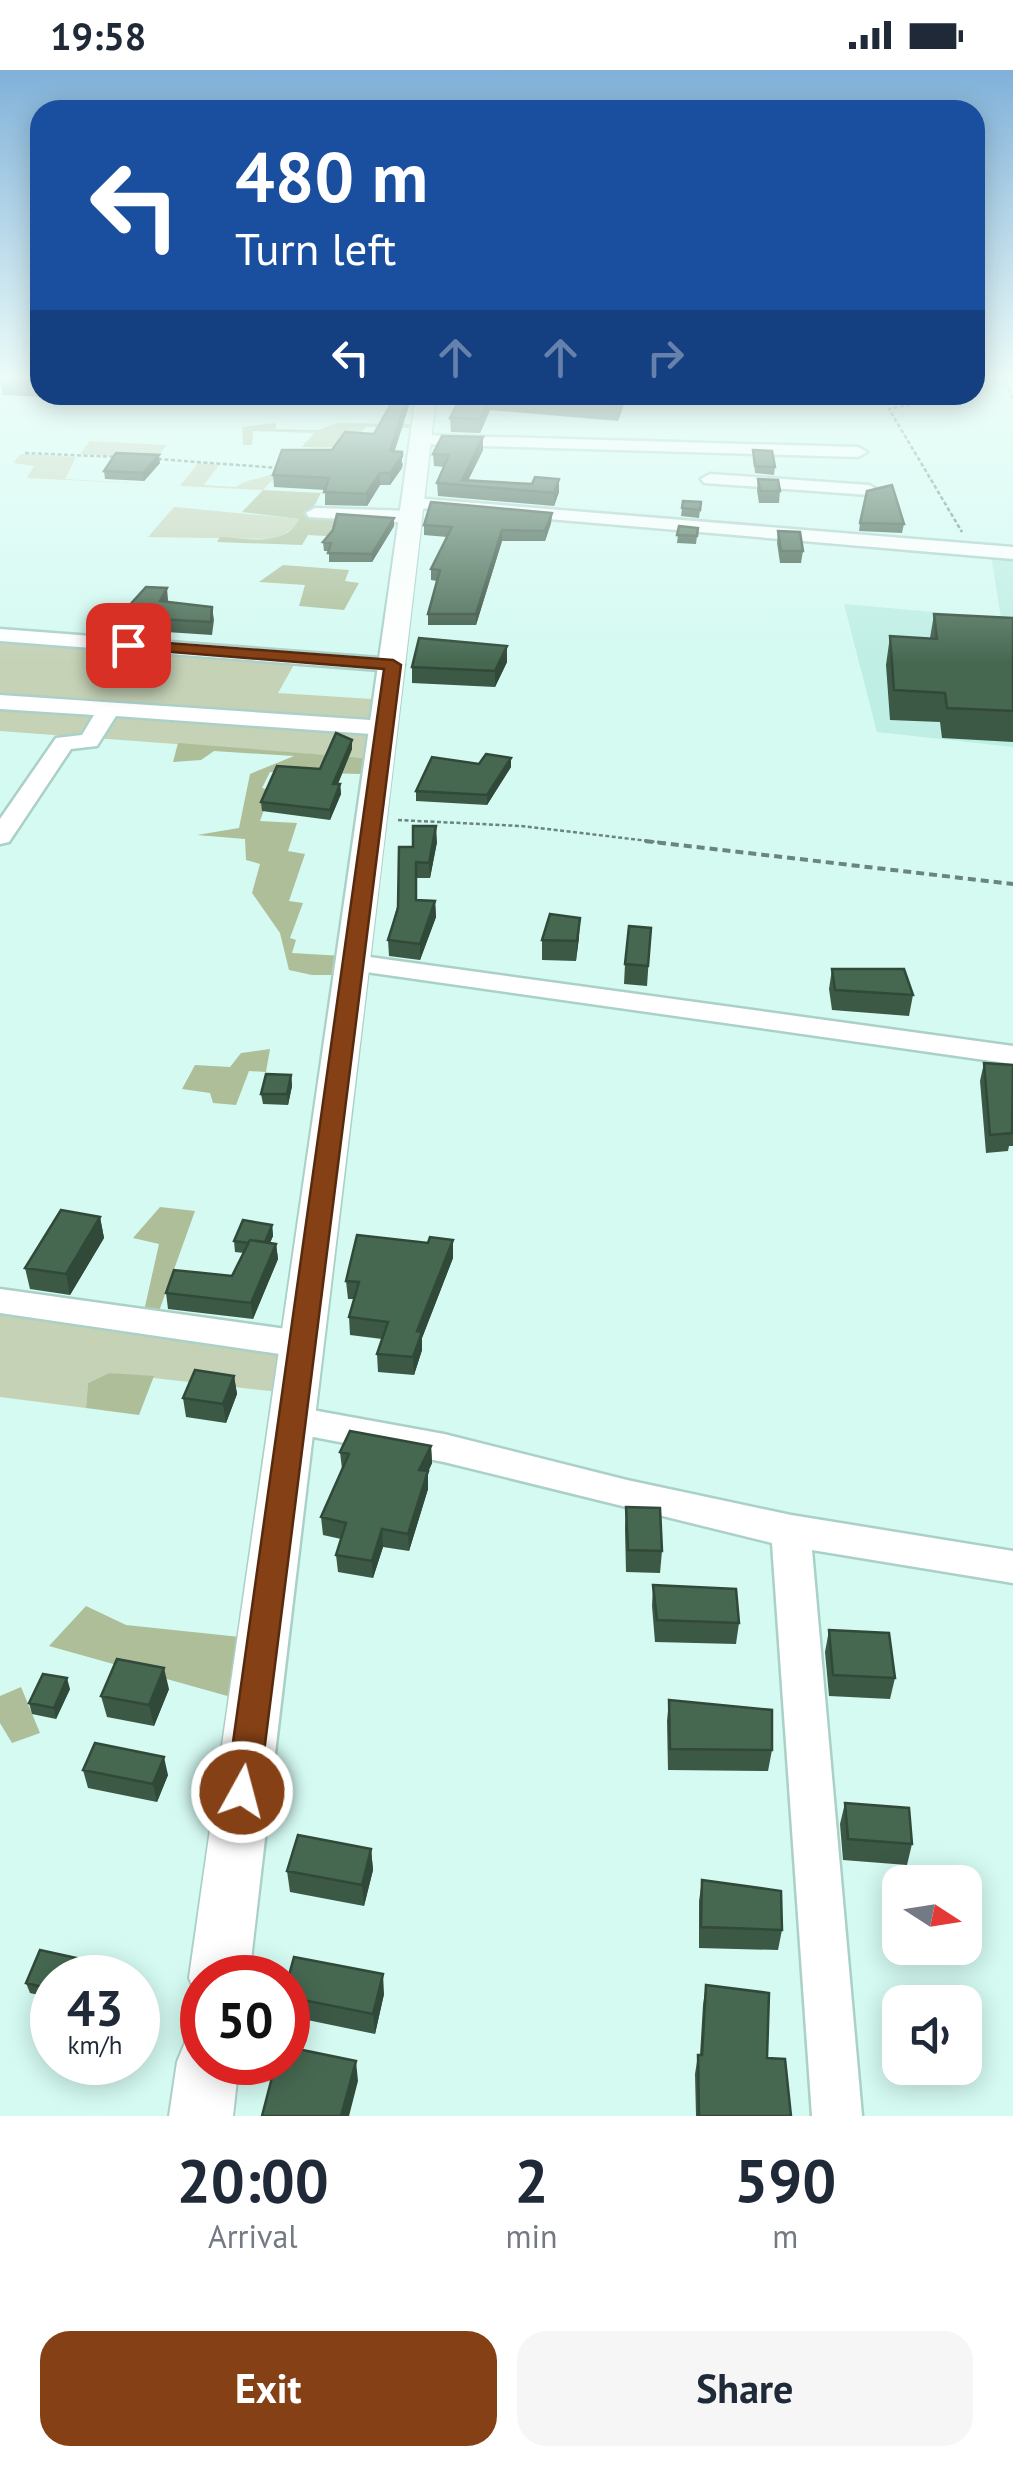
<!DOCTYPE html>
<style>
body{margin:0;font-family:"PT Sans",sans-serif;background:#f6f6f7;color:#1f2937;height:100vh;display:flex;flex-direction:column;font-size:38px;white-space:nowrap}
*{box-sizing:border-box;margin:0}
p{font-size:32px;color:#747a83}
.icon{flex:none;width:55px;height:55px;fill:none;stroke:currentColor;stroke-width:2;stroke-linecap:round;stroke-linejoin:round}
.map{position:relative;height:2046px;overflow:hidden}
.details{display:flex;flex-direction:column;background:#fff;flex:1}
.details>*{flex:none}
.top-card{position:absolute;left:30px;top:30px;width:955px;height:305px;border-radius:30px;box-shadow:0 5px 25px #0003;background:#1a4fa0;color:#fff;overflow:hidden}
.needle{width:65px;rotate:102deg}
.fabs{position:absolute;left:882px;top:1795px;display:grid;gap:20px}
.fabs a{display:grid;place-items:center;width:100px;height:100px;border-radius:20px;background:#fff;box-shadow:0 5px 25px #0003;font-size:50px}
.speed{position:absolute;left:30px;top:1885px;display:flex;gap:20px;font-size:50px;font-weight:700;text-align:center}
.speed>*{display:grid;place-content:center;width:130px;height:130px;border-radius:50%;background:#fff;box-shadow:0 5px 25px #0003;line-height:1}
.speed small{font-size:25px;font-weight:400}
.speed .limit{border:15px solid #d22;background:#fff;color:#111}
.pin{position:absolute;display:grid;place-items:center;width:85px;height:85px;color:#fff;margin:-42px;border-radius:20px;box-shadow:0 5px 15px #0006}
.me{position:absolute;width:110px;margin:-55px;rotate:7deg;stroke-linejoin:round;filter:drop-shadow(0 0 8px #0008)}
.turn{display:flex;align-items:center;gap:35px;height:210px;padding:0 40px;font-size:45px}
.turn .icon{width:130px;height:130px;stroke-width:2.5}
.turn b{display:block;font-size:70px;line-height:85px}
.lanes{display:flex;align-items:center;height:95px;padding:0 40px;background:#0003;justify-content:center;gap:50px;direction:ltr}
.lanes .off{opacity:.35}
.eta{display:flex;justify-content:space-evenly;align-items:center;height:170px;text-align:center}
.eta b{font-size:60px;font-weight:800;line-height:70px}
.action{display:flex;gap:20px;margin-top:auto;padding:20px 40px}
.action a{flex:1;height:115px;border-radius:30px;background:#854115;color:#fff;font-size:40px;font-weight:800;line-height:115px;text-align:center}
.action a+a{background:#f6f6f7;color:#1f2937}
.status{display:flex;justify-content:space-between;align-items:center;height:70px;padding:0 50px;background:#fff;direction:ltr}
.status svg{height:28px;fill:currentColor}
.map>svg:first-child{display:block}
</style>
<div class="status"><b>19:58</b><svg viewBox="0 0 49 12"><path d="M0 12V9h3v3zM5 12V6h3v6zM10 12V3h3v9zM15 12V0h3v12zM26 1h20v11H26zM47 4h2v5h-2z"/></svg></div>
<div class="map">
<svg width="1013" height="2046" viewBox="0 0 1013 2046">
<rect width="100%" height="100%" fill="#d4faf2"/>
<path fill="#beeee4" d="M 991,485 L 1013,487 L 1013,677 L 877,662 L 844,534 L 1001,548 Z"/>
<path fill="#c5d2b6" d="M 90,371 L 167,375 L 157,388 L 80,384 Z
M 21,384 L 76,387 L 65,409 L 180,416 L 198,393 L 219,395 L 204,415 L 236,417 C 250,407 265,410 279,399 L 328,412 L 272,410 L 263,420 L 27,408 L 34,396 L 13,393 Z
M 174,437 L 300,449 L 295,457 L 277,469 L 148,467 Z
M 0,568 L 296,591 L 278,623 L 372,629 L 364,688 L 0,661 Z
M 0,1238 L 286,1278 L 279,1322 L 109,1303 L 88,1313 L 86,1338 L 0,1327 Z"/>
<path fill="#adbe99" d="M 276,353 L 276,359 L 318,360 L 338,353 L 414,354 L 414,358 L 366,357 C 348,380 330,378 302,377 L 314,363 L 253,361 L 252,375 L 243,375 L 242,357 Z
M 263,420 L 321,423 L 309,446 L 354,450 L 344,467 L 308,465 L 302,475 L 217,472 L 220,467 C 247,468 286,478 299,449 L 242,442 Z
M 283,495 L 349,500 L 345,511 L 359,513 L 344,540 L 299,536 L 305,515 L 259,512 Z
M 178,673 L 364,688 L 362,704 L 270,702 L 262,718 L 271,720 L 260,751 L 297,753 L 288,781 L 305,784 L 289,831 L 303,833 L 290,868 L 296,870 L 292,883 L 343,886 L 341,905 L 312,905 L 289,900 L 280,863 L 252,823 L 260,794 L 246,790 L 245,769 L 197,765 L 239,758 L 250,704 L 294,686 L 214,681 L 201,690 L 173,692 Z
M 270,979 L 266,1002 L 249,1001 L 236,1035 L 213,1033 L 210,1023 L 182,1019 L 195,995 L 230,997 L 241,983 Z
M 160,1137 L 195,1141 L 158,1244 L 144,1241 L 159,1174 L 133,1168 Z
M 109,1303 L 154,1306 L 139,1345 L 86,1338 L 88,1313 Z
M 86,1536 L 126,1555 L 240,1567 L 231,1627 L 49,1576 Z
M 21,1617 L 40,1663 L 12,1673 L 0,1653 L 0,1626 Z"/>
<g fill="none" stroke-linecap="round" stroke-linejoin="round">
<defs>
<path id="minor" d="M 422,365 L 858,377 L 867,382 L 858,387 L 416,374 L 416,366 Z
M 710,404 L 869,415 L 878,420 L 869,425 L 704,413 L 701,409 Z
M 414,428 L 1013,477 L 1013,489 L 408,437 L 405,433 Z
M 315,438 L 412,441 L 421,447 L 412,453 L 309,447 L 306,443 Z
M 0,559 L 393,589 L 404,595 L 393,601 L 0,571 Z
M 0,625 L 385,651 L 396,658 L 385,665 L 116,646 L 97,676 L 71,679 L 9,772 L 0,774 L 0,749 L 56,668 L 82,665 L 94,645 L 0,639 Z
M 355,885 L 1013,976 L 1013,994 L 345,899 L 341,893 Z
M 0,1219 L 301,1261 L 313,1265 L 319,1274 L 313,1283 L 301,1287 L 0,1243 Z
M 290,1336 L 444,1364 L 627,1410 L 791,1445 L 1013,1481 L 1013,1513 L 812,1480 L 862,2046 L 812,2046 L 772,1473 L 444,1392 L 277,1360 L 272,1350 L 277,1340 Z"/>
<path id="major" d="M 416,325 L 436,325 C 377,853 309,1380 249,1908 L 202,1908 L 202,1931 L 198,1929 L 189,1908 C 263,1380 343,853 416,325 Z
M 202,1963 L 202,1992 L 239,1992 L 233,2046 L 169,2046 L 177,1992 L 186,1970 Z"/>
</defs>
<use href="#minor" stroke="#abd0c8" stroke-width="5"/>
<use href="#major" stroke="#abd0c8" stroke-width="4"/>
<path stroke="#6a847e" stroke-width="2.5" stroke-dasharray="4 2.5" stroke-linecap="butt" d="M 1003,307 L 1013,329
M 929,325 L 930,331 L 889,339 L 962,462
M 25,383 L 119,387
M 158,389 L 278,398
M 398,750 L 521,756 L 666,773"/>
<path stroke="#6a847e" stroke-width="4" stroke-dasharray="8 5" stroke-linecap="butt" d="M 645,771 L 1013,814"/>
<use href="#minor" fill="#fff" fill-rule="evenodd"/>
<use href="#major" fill="#fff" fill-rule="evenodd"/>
</g>
<path fill="#3c5946" d="M 40,307 L 40,325 L 122,325 L 118,330 L 83,332 L 82,329 L 3,325 L 1,313 Z
M 457,325 L 627,325 L 618,351 L 490,340 L 480,363 L 451,362 L 450,348 L 459,331 L 457,331 Z
M 411,329 L 394,381 L 403,394 L 402,398 L 390,415 L 380,415 L 367,436 L 325,435 L 325,420 L 274,417 L 273,405 L 374,364 Z
M 483,367 L 483,380 L 468,410 L 559,422 L 554,436 L 438,426 L 437,413 L 444,397 L 434,396 L 433,384 Z
M 753,380 L 775,397 L 774,405 L 755,403 Z
M 160,393 L 144,411 L 105,409 L 104,401 Z
M 758,409 L 780,421 L 779,433 L 759,433 L 757,421 Z
M 683,431 L 701,432 L 699,448 L 681,446 Z
M 552,443 L 551,453 L 545,471 L 502,471 L 476,555 L 428,555 L 428,544 L 437,511 L 431,510 L 431,499 L 447,467 L 424,465 L 424,455 Z
M 860,453 L 904,454 L 902,463 L 859,461 Z
M 394,456 L 372,492 L 329,492 L 329,481 L 324,481 L 323,472 Z
M 679,456 L 698,458 L 696,474 L 677,473 Z
M 778,461 L 803,481 L 801,493 L 780,493 L 777,473 Z
M 168,530 L 167,532 L 212,537 L 214,550 L 212,565 L 121,559 L 119,547 Z
M 934,544 L 1013,548 L 1013,672 L 942,668 L 940,652 L 890,650 L 886,595 L 890,566 L 930,568 Z
M 507,592 L 495,617 L 412,613 L 412,597 Z
M 352,679 L 338,714 L 340,714 L 341,724 L 330,750 L 262,741 L 261,732 L 320,699 Z
M 479,694 L 511,697 L 487,735 L 416,731 L 416,721 Z
M 437,772 L 430,808 L 416,808 L 416,830 L 435,831 L 436,847 L 420,890 L 389,886 L 388,870 L 413,777 Z
M 651,858 L 647,916 L 624,914 L 625,894 Z
M 579,867 L 576,891 L 542,890 L 542,870 Z
M 832,899 L 913,925 L 909,946 L 832,940 L 829,919 Z
M 984,993 L 1013,995 L 1013,1076 L 1009,1076 L 1008,1081 L 986,1083 L 980,1011 Z
M 291,1005 L 292,1016 L 288,1035 L 263,1034 L 261,1024 Z
M 100,1147 L 104,1168 L 70,1225 L 30,1219 L 25,1198 Z
M 272,1155 L 273,1166 L 270,1173 L 276,1174 L 278,1189 L 253,1249 L 168,1239 L 166,1223 L 232,1206 L 244,1183 L 235,1182 L 234,1171 Z
M 453,1170 L 453,1188 L 422,1268 L 422,1280 L 414,1305 L 378,1302 L 377,1284 L 382,1269 L 350,1265 L 349,1247 L 354,1229 L 348,1229 L 346,1211 L 428,1173 Z
M 234,1306 L 237,1324 L 226,1353 L 186,1347 L 183,1328 Z
M 431,1376 L 432,1393 L 428,1402 L 428,1419 L 409,1481 L 383,1477 L 373,1508 L 338,1502 L 336,1485 L 341,1469 L 323,1465 L 321,1447 L 342,1399 L 340,1382 Z
M 626,1437 L 662,1481 L 660,1503 L 626,1502 L 625,1459 Z
M 653,1515 L 739,1553 L 736,1574 L 655,1572 L 652,1536 Z
M 829,1560 L 895,1608 L 890,1629 L 829,1626 L 825,1582 Z
M 70,1619 L 56,1649 L 32,1644 L 29,1633 Z
M 169,1619 L 154,1656 L 107,1647 L 101,1626 Z
M 669,1630 L 772,1680 L 768,1701 L 668,1700 L 667,1651 Z
M 83,1700 L 168,1705 L 157,1732 L 88,1718 Z
M 845,1733 L 912,1774 L 907,1795 L 843,1790 L 840,1754 Z
M 371,1779 L 373,1800 L 364,1836 L 290,1822 L 287,1801 Z
M 702,1810 L 782,1860 L 778,1880 L 699,1878 L 699,1831 Z
M 79,1898 L 75,1908 L 52,1908 L 52,1928 L 30,1923 L 26,1913 Z
M 288,1909 L 384,1924 L 375,1964 L 288,1946 Z
M 706,1915 L 767,1988 L 791,2046 L 696,2046 L 695,2004 L 698,1985 L 700,1985 L 703,1935 Z"/>
<path fill="#314939" d="M 408,325 L 411,325 L 411,329 L 391,393 L 390,381 Z
M 623,325 L 627,325 L 618,351 L 619,337 Z
M 490,326 L 490,340 L 480,363 L 480,349 Z
M 483,367 L 483,380 L 466,415 L 462,410 Z
M 402,382 L 402,398 L 390,415 L 390,403 Z
M 159,385 L 160,393 L 144,411 L 143,403 Z
M 380,403 L 380,415 L 367,436 L 366,424 Z
M 559,409 L 559,422 L 554,436 L 554,423 Z
M 552,443 L 551,453 L 545,471 L 545,461 Z
M 394,448 L 394,456 L 372,492 L 372,484 Z
M 502,460 L 502,471 L 476,555 L 476,544 Z
M 167,518 L 168,530 L 162,543 L 160,531 Z
M 507,576 L 507,592 L 495,617 L 495,601 Z
M 352,670 L 352,679 L 334,723 L 333,714 Z
M 511,688 L 511,697 L 487,735 L 487,725 Z
M 340,714 L 341,724 L 330,750 L 330,740 Z
M 436,756 L 437,772 L 430,808 L 429,793 Z
M 435,831 L 436,847 L 420,890 L 420,874 Z
M 580,848 L 579,867 L 576,891 L 577,871 Z
M 291,1005 L 292,1016 L 288,1035 L 287,1024 Z
M 100,1147 L 104,1168 L 70,1225 L 66,1204 Z
M 272,1155 L 273,1166 L 264,1186 L 263,1176 Z
M 453,1170 L 453,1188 L 422,1268 L 422,1280 L 414,1305 L 413,1287 L 417,1261 Z
M 276,1174 L 278,1189 L 253,1249 L 251,1233 Z
M 234,1306 L 237,1324 L 226,1353 L 223,1334 Z
M 431,1376 L 432,1393 L 428,1402 L 428,1419 L 409,1481 L 408,1464 L 419,1400 Z
M 382,1459 L 383,1477 L 373,1508 L 372,1491 Z
M 164,1598 L 169,1619 L 154,1656 L 149,1635 Z
M 67,1608 L 70,1619 L 56,1649 L 54,1638 Z
M 164,1687 L 168,1705 L 157,1732 L 153,1714 Z
M 371,1779 L 373,1800 L 364,1836 L 362,1815 Z
M 76,1888 L 79,1898 L 75,1908 L 68,1908 Z
M 383,1904 L 384,1924 L 375,1964 L 373,1944 Z
M 356,1991 L 358,2011 L 349,2046 L 341,2046 Z"/>
<path fill="#466851" stroke="#314939" stroke-width="2.5" d="M 7,307 L 40,307 L 40,315 L 1,313 Z
M 396,325 L 408,325 L 390,381 L 402,382 L 402,386 L 390,403 L 380,403 L 366,424 L 324,422 L 329,408 L 273,405 L 282,380 L 332,380 L 345,362 L 374,364 Z
M 462,325 L 623,325 L 619,337 L 490,326 L 480,349 L 450,348 Z
M 442,366 L 483,367 L 462,410 L 532,414 L 535,407 L 559,409 L 554,423 L 437,413 L 449,385 L 433,384 Z
M 753,380 L 772,381 L 775,397 L 755,396 Z
M 116,383 L 159,385 L 143,403 L 104,401 Z
M 758,409 L 778,410 L 780,421 L 760,421 Z
M 892,415 L 904,454 L 860,453 L 867,421 Z
M 683,431 L 701,432 L 700,440 L 682,438 Z
M 431,432 L 552,443 L 545,461 L 502,460 L 476,544 L 428,544 L 440,500 L 431,499 L 452,457 L 424,455 Z
M 337,444 L 394,448 L 372,484 L 328,483 L 331,473 L 323,472 L 333,460 Z
M 679,456 L 698,458 L 697,466 L 677,465 Z
M 778,461 L 800,462 L 803,481 L 781,481 Z
M 146,517 L 167,518 L 160,531 L 212,537 L 211,552 L 119,547 Z
M 934,544 L 1013,548 L 1013,641 L 947,638 L 945,623 L 894,620 L 890,566 L 937,569 Z
M 419,568 L 507,576 L 495,601 L 412,597 Z
M 336,663 L 352,670 L 333,714 L 340,714 L 330,740 L 261,732 L 277,696 L 320,699 Z
M 486,684 L 511,688 L 487,725 L 416,721 L 432,687 L 479,694 Z
M 413,756 L 436,756 L 429,793 L 416,792 L 416,830 L 435,831 L 420,874 L 388,870 L 398,838 L 399,777 L 413,777 Z
M 550,844 L 580,848 L 577,871 L 542,870 Z
M 629,856 L 651,858 L 648,896 L 625,894 Z
M 832,899 L 904,899 L 913,925 L 835,920 Z
M 984,993 L 1013,995 L 1012,1063 L 990,1065 Z
M 266,1004 L 291,1005 L 287,1024 L 261,1024 Z
M 61,1140 L 100,1147 L 66,1204 L 25,1198 Z
M 243,1150 L 272,1155 L 265,1172 L 250,1170 L 248,1173 L 234,1171 Z
M 357,1165 L 428,1173 L 430,1167 L 453,1170 L 417,1261 L 422,1262 L 413,1287 L 377,1284 L 388,1252 L 349,1247 L 359,1212 L 346,1211 Z
M 250,1170 L 276,1174 L 251,1233 L 166,1223 L 174,1200 L 232,1206 Z
M 195,1300 L 234,1306 L 223,1334 L 183,1328 Z
M 350,1361 L 431,1376 L 419,1400 L 428,1401 L 408,1464 L 382,1459 L 372,1491 L 336,1485 L 346,1453 L 321,1447 L 349,1384 L 340,1382 Z
M 626,1437 L 660,1438 L 662,1481 L 628,1480 Z
M 653,1515 L 736,1519 L 739,1553 L 657,1550 Z
M 829,1560 L 889,1563 L 895,1608 L 833,1605 Z
M 117,1589 L 164,1598 L 149,1635 L 101,1626 Z
M 43,1604 L 67,1608 L 54,1638 L 29,1633 Z
M 669,1630 L 772,1640 L 772,1680 L 670,1679 Z
M 95,1673 L 164,1687 L 153,1714 L 83,1700 Z
M 845,1733 L 909,1738 L 912,1774 L 848,1769 Z
M 298,1765 L 371,1779 L 362,1815 L 287,1801 Z
M 702,1810 L 781,1821 L 782,1860 L 701,1857 Z
M 40,1880 L 76,1888 L 68,1908 L 52,1908 L 52,1919 L 26,1913 Z
M 294,1887 L 383,1904 L 373,1944 L 288,1927 L 288,1909 Z
M 706,1915 L 769,1923 L 767,1988 L 785,1989 L 791,2046 L 699,2046 L 698,1985 L 702,1985 Z
M 288,1977 L 356,1991 L 341,2046 L 262,2046 L 276,1992 L 288,1992 Z"/>
<linearGradient id="sky" x2="0" y2="1"><stop stop-color="#80b1d9"/><stop offset="0.52" stop-color="#ecfdf9"/><stop offset="1" stop-color="#ecfdf9" stop-opacity="0"/></linearGradient>
<rect width="1013" height="593" fill="url(#sky)"/>
<path fill="#854115" stroke="#562a0e" stroke-width="2.5" d="M 128,570 L 393,590 L 401,595 L 259,1722 L 254,1732 L 242,1737 L 231,1732 L 226,1722 L 384,599 L 123,578 L 123,571 Z"/>
</svg>
<div class="fabs">
<a><svg class="needle" viewBox="-14 -14 28 28"><path d="M0-13l5 13h-10z" fill="#e53935"/><path d="M0 13l5-13h-10z" fill="#747a83"/></svg></a>
<a><svg class="icon" aria-label="sound" viewBox="0 0 24 24"><path d="M4 9h4l5-4v14l-5-4H4zM17 9q2 3 0 6"/></svg></a>
</div>
<div class="speed"><div>43<small>km/h</small></div><div class="limit">50</div></div>
<div class="pin" style="left:128px;top:575px;background:#d93025"><svg class="icon" aria-label="arrive" viewBox="0 0 24 24"><path d="M6 21V4h12l-3 4 3 4H6"/></svg></div>
<svg class="me" style="left:242px;top:1722px" viewBox="-20 -20 40 40"><circle r="17" fill="#854115" stroke="#fff" stroke-width="3"/><path d="M0-11L8 9 0 5-8 9z" fill="#fff"/></svg>
<div class="top-card">
<div class="turn"><svg class="icon" aria-label="left" viewBox="0 0 24 24"><path d="M17 20v-9H6M10 6l-5 5 5 5"/></svg><div><b>480 m</b>Turn left</div></div>
<div class="lanes"><svg class="icon" aria-label="left" viewBox="0 0 24 24"><path d="M17 20v-9H6M10 6l-5 5 5 5"/></svg><svg class="icon off" aria-label="ahead" viewBox="0 0 24 24"><path d="M12 20V5M6 11l6-6 6 6"/></svg><svg class="icon off" aria-label="ahead" viewBox="0 0 24 24"><path d="M12 20V5M6 11l6-6 6 6"/></svg><svg class="icon off" aria-label="right" viewBox="0 0 24 24"><path d="M7 20v-9h11M14 6l5 5-5 5"/></svg></div>
</div>
</div>
<section class="details">
<div class="eta">
<div><b>20:00</b><p>Arrival</p></div>
<div><b>2</b><p>min</p></div>
<div><b>590</b><p>m</p></div>
</div>
<div class="action"><a>Exit</a><a>Share</a></div>
</section>
